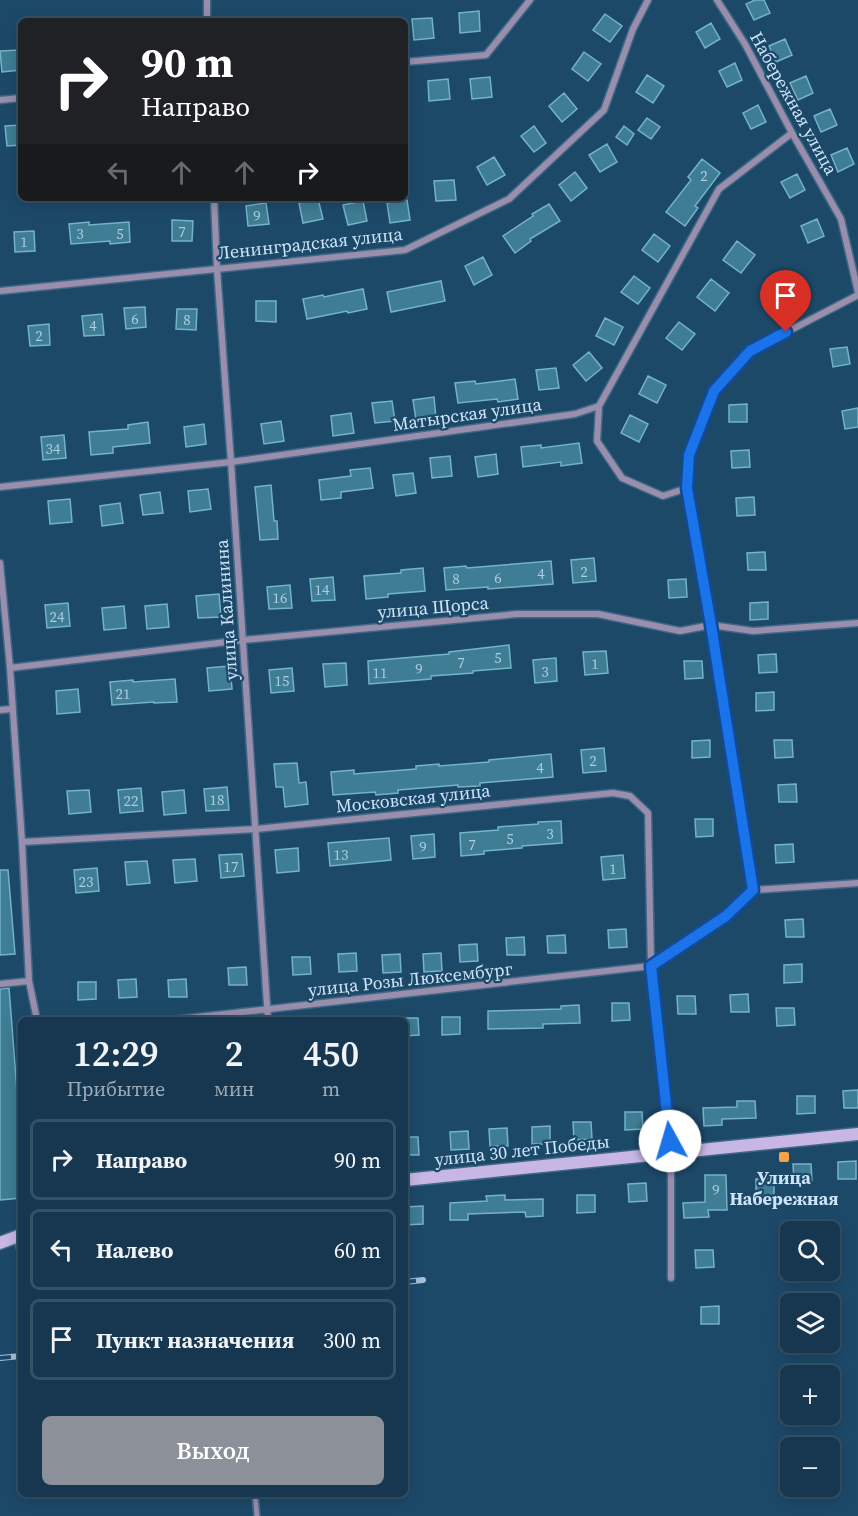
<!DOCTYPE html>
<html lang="ru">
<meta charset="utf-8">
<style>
body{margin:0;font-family:"Source Serif 4",serif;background:#234259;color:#f1f3f6;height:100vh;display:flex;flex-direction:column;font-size:22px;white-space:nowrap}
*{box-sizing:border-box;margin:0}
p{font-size:20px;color:#9eacb7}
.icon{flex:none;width:33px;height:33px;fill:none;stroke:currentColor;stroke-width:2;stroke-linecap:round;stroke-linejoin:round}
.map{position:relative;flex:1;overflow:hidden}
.side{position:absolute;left:18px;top:1017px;width:390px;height:480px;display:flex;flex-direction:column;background:#16374f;border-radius:9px;box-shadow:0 3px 15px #0003,0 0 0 2px #355166}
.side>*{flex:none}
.hud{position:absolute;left:18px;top:18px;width:390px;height:183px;border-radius:9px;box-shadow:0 3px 15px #0003,0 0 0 2px #355166;background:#202124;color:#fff;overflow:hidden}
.tools{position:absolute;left:780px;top:1221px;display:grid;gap:12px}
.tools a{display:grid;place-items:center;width:60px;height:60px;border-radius:9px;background:#16374f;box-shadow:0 3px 15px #0003,0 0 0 2px #355166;font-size:30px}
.pin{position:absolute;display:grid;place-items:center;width:51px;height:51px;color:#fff;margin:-62px -26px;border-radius:50% 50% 50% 0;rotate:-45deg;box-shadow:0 0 6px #0007}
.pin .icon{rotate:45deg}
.me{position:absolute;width:66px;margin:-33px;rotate:354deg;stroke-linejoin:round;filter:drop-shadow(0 0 4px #0008)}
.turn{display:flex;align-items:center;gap:21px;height:126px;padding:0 24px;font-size:27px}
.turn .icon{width:78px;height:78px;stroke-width:2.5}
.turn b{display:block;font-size:42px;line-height:51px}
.lanes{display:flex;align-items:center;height:57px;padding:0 24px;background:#0003;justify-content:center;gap:30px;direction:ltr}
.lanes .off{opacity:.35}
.eta{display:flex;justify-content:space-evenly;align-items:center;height:102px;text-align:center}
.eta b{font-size:36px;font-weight:600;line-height:42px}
.cta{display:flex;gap:12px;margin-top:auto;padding:12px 24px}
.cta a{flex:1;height:69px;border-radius:9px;background:#8c9099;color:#fff;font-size:24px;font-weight:600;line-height:69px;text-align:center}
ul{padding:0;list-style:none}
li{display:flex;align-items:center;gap:18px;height:81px;margin:0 12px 9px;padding:0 12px;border:3px solid #355166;border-radius:9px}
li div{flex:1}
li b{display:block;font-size:22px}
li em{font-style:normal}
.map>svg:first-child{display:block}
</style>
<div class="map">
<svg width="858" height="1516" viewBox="0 0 858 1516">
<rect width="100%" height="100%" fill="#1d4969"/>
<path fill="#3e7d93" stroke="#73b3ca" stroke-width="1.5" d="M 755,0 L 764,0 L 770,13 L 754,20 L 746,4 Z
M 479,11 L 480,31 L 460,33 L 459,13 Z
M 605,14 L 622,26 L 610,42 L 593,30 Z
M 432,18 L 434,38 L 414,40 L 412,19 Z
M 711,23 L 720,39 L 705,48 L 696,32 Z
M 785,39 L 792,55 L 776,62 L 769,46 Z
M 20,50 L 21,70 L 2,72 L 0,51 Z
M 584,52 L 601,64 L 588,81 L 572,69 Z
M 735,63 L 742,80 L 727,87 L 719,71 Z
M 647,75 L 664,86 L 653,103 L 636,92 Z
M 806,76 L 813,93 L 798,100 L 790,83 Z
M 490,77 L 492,97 L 472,99 L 470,79 Z
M 448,79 L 450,99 L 429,101 L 428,81 Z
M 564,93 L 577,109 L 562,122 L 549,106 Z
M 758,105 L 766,122 L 751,129 L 743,113 Z
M 830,109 L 837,125 L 821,132 L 814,116 Z
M 647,118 L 660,127 L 651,139 L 638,130 Z
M 21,125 L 21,145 L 7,146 L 5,126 Z
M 534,126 L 546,143 L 534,152 L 521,136 Z
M 624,126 L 634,134 L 627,145 L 616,137 Z
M 607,144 L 617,162 L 600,172 L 589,155 Z
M 847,148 L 854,164 L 838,172 L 831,155 Z
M 494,157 L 505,175 L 487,185 L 477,167 Z
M 702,159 L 720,173 L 695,206 L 698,208 L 685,226 L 666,212 L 691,180 L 688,177 Z
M 575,172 L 587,188 L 571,201 L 559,185 Z
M 797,174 L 805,190 L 790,198 L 781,182 Z
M 454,180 L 456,200 L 436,201 L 434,181 Z
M 318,199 L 323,219 L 303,223 L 299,203 Z
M 407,200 L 410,220 L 390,223 L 387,203 Z
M 363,201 L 367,221 L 348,225 L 343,205 Z
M 266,203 L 269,224 L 248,226 L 246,206 Z
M 549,204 L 560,221 L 530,239 L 531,241 L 515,253 L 503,236 L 533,216 L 532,214 Z
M 817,219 L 824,236 L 808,243 L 801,226 Z
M 172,220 L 193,221 L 192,241 L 172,241 Z
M 89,222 L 89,225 L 129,222 L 130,242 L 110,244 L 110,241 L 71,244 L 69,224 Z
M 34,231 L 35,251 L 15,252 L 14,232 Z
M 654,234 L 670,246 L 658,262 L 642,250 Z
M 737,241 L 755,255 L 741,273 L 723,260 Z
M 483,257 L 492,275 L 474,285 L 465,266 Z
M 634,276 L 650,288 L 638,304 L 621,292 Z
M 711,279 L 729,293 L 715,311 L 697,297 Z
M 441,281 L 445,301 L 391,312 L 387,292 Z
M 363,289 L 367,309 L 348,313 L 347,311 L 307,319 L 303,299 L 323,295 L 324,297 Z
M 256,301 L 276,301 L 276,322 L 256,321 Z
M 145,307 L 146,327 L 126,329 L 124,308 Z
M 177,309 L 197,309 L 196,330 L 176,329 Z
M 102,314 L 104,335 L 84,336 L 82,316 Z
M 605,318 L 623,327 L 614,345 L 596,336 Z
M 679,322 L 695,334 L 682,350 L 666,338 Z
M 49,324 L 50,345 L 30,346 L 28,326 Z
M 847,347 L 850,364 L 833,367 L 830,349 Z
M 589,352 L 602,368 L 586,381 L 573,365 Z
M 556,368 L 559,388 L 539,390 L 536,370 Z
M 648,376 L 666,385 L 657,403 L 639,394 Z
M 515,379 L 518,399 L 498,402 L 497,399 L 458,403 L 455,383 L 475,381 L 476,384 Z
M 434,397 L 436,418 L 416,420 L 413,400 Z
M 392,401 L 395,421 L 375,423 L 372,403 Z
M 747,404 L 747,422 L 729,422 L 729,405 Z
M 858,408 L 858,427 L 845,429 L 842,411 Z
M 351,413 L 354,433 L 333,436 L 331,416 Z
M 630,415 L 648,424 L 639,442 L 621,433 Z
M 281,421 L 284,441 L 264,444 L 261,424 Z
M 148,422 L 150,443 L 113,447 L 113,453 L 91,455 L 89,432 L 128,429 L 128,425 Z
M 204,424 L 206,444 L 186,447 L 184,427 Z
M 64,435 L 66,458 L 43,460 L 41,437 Z
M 579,443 L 582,463 L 561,466 L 561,462 L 523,467 L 521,447 L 541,445 L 541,448 Z
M 749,450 L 750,467 L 732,468 L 731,451 Z
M 496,454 L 498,474 L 478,477 L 475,457 Z
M 450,456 L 452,476 L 432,478 L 430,458 Z
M 370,468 L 373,488 L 341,492 L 341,498 L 321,500 L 319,480 L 351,476 L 350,470 Z
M 413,473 L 416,493 L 396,496 L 393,475 Z
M 271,485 L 274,521 L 277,521 L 278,539 L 260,540 L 255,487 Z
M 208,489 L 211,509 L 190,512 L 188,491 Z
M 160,492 L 163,513 L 143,515 L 140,495 Z
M 754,497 L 755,515 L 737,516 L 736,498 Z
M 70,499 L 72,522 L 50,524 L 48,501 Z
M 120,503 L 123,523 L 102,526 L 100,506 Z
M 765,552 L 766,570 L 748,570 L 747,553 Z
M 594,558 L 596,581 L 573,583 L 571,560 Z
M 551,561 L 553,584 L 488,589 L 488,587 L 446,590 L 444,568 L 466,566 L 467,568 Z
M 423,568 L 425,591 L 388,594 L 388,597 L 366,599 L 364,576 L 401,573 L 401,570 Z
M 333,577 L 335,600 L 312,601 L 310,579 Z
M 686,579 L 687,597 L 669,598 L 668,580 Z
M 290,585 L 292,608 L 269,609 L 267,587 Z
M 219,594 L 221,617 L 198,618 L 196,596 Z
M 768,602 L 768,619 L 750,620 L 750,603 Z
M 68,603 L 70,626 L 47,628 L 45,605 Z
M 167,604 L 169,627 L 147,629 L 145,606 Z
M 124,606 L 126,628 L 104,630 L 102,608 Z
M 509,645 L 511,668 L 473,671 L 473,673 L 431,676 L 431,679 L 369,684 L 368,661 L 449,654 L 449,652 Z
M 606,651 L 608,673 L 585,675 L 583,652 Z
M 776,654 L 777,672 L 759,673 L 758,655 Z
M 556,658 L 557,681 L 535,683 L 533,660 Z
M 684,661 L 702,661 L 703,678 L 685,679 Z
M 346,663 L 347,685 L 325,687 L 323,664 Z
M 230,666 L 232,689 L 209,691 L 207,668 Z
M 292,668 L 294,691 L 271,693 L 269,670 Z
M 175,679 L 177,702 L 154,703 L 154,702 L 112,705 L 110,682 L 133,680 L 133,682 Z
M 78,689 L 80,712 L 57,714 L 56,691 Z
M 774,692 L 774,710 L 756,711 L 756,693 Z
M 710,740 L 710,757 L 692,758 L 692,741 Z
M 774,740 L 792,740 L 793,757 L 775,758 Z
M 604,748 L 606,771 L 583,773 L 581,750 Z
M 551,754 L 553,777 L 480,783 L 480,786 L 458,787 L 458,785 L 398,790 L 398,793 L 376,795 L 375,792 L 333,795 L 331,772 L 354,770 L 354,774 L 416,769 L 416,766 L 439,764 L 439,766 L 489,762 L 489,760 Z
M 297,763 L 299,783 L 306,782 L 308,804 L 285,807 L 283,787 L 276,787 L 274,764 Z
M 796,784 L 797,802 L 779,802 L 778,785 Z
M 227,787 L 229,810 L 206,811 L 204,789 Z
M 141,788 L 143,811 L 120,813 L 118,790 Z
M 89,790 L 91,812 L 69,814 L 67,791 Z
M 184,790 L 186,813 L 164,815 L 162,792 Z
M 695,819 L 713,819 L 713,836 L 696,837 Z
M 561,821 L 562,843 L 522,846 L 522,848 L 484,851 L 484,854 L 461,856 L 460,833 L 498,830 L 498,827 L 538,824 L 538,822 Z
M 434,834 L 435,857 L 413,859 L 411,836 Z
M 389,838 L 391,860 L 330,866 L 328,843 Z
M 793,844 L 794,862 L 776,863 L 775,845 Z
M 298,848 L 299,871 L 277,873 L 275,850 Z
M 242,854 L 244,876 L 221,878 L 219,855 Z
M 623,855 L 625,878 L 603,880 L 601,857 Z
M 195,859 L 197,881 L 175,883 L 173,860 Z
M 147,861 L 150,883 L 127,885 L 125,862 Z
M 97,868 L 99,891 L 76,893 L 74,870 Z
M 0,870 L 8,870 L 15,954 L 0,955 Z
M 803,919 L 804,937 L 786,937 L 785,920 Z
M 626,929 L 627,947 L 609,948 L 608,930 Z
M 565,935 L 566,953 L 548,953 L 547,936 Z
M 524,937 L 525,955 L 507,955 L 506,938 Z
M 477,944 L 478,961 L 460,962 L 459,945 Z
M 356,953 L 357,971 L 339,972 L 338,954 Z
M 441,953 L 442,971 L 424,972 L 423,954 Z
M 400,954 L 401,972 L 383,973 L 382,955 Z
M 292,957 L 310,957 L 311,974 L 293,975 Z
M 802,964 L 802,982 L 784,983 L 784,965 Z
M 246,967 L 247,985 L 229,985 L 228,968 Z
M 136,979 L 137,997 L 119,998 L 118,980 Z
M 186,979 L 187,997 L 169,997 L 168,980 Z
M 78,982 L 96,982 L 96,999 L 78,1000 Z
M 9,988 L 19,1117 L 21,1117 L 21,1198 L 0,1200 L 0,989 Z
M 748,994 L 749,1012 L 731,1012 L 730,995 Z
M 677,996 L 695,996 L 696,1014 L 678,1014 Z
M 612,1003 L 629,1003 L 630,1020 L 612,1021 Z
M 579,1005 L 580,1023 L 543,1024 L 543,1028 L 488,1029 L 488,1011 L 561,1009 L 561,1006 Z
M 776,1008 L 794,1008 L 795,1025 L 777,1026 Z
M 442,1017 L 460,1017 L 460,1034 L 442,1035 Z
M 405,1018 L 418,1018 L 419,1035 L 405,1036 Z
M 858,1090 L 858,1108 L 844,1108 L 843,1091 Z
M 797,1096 L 815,1096 L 815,1113 L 797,1114 Z
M 737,1101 L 755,1101 L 756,1118 L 722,1119 L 722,1125 L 704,1126 L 703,1108 L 737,1107 Z
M 625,1112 L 642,1112 L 643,1129 L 625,1130 Z
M 573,1122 L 591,1122 L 592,1139 L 574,1140 Z
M 550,1126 L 550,1144 L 532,1144 L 532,1127 Z
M 507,1128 L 508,1146 L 490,1146 L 489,1129 Z
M 468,1131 L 469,1149 L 451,1150 L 450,1132 Z
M 405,1137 L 418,1137 L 419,1155 L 405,1155 Z
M 856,1161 L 856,1179 L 838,1179 L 838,1162 Z
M 793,1164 L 811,1164 L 812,1181 L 794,1182 Z
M 705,1175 L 726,1175 L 727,1210 L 708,1210 L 709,1217 L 684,1218 L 683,1203 L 705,1202 Z
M 774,1178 L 774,1196 L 756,1197 L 756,1179 Z
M 646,1183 L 647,1201 L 629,1202 L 628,1184 Z
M 505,1195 L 505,1200 L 543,1199 L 543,1216 L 526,1217 L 525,1212 L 468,1214 L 468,1220 L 450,1220 L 450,1203 L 487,1201 L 486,1196 Z
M 577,1195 L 595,1195 L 595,1212 L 577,1213 Z
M 423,1206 L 423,1224 L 405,1225 L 405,1207 Z
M 695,1250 L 713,1250 L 714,1267 L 696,1268 Z
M 719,1306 L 719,1324 L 701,1324 L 701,1307 Z"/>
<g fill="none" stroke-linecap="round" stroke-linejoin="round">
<defs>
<path id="lane" d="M 16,1239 L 21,1253
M 255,1494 L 257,1516"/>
<path id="street" d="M 207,0 L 207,21
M 717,0 L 745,44 L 792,133 L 841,219 L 858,292
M 405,62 L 486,55 L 530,0
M 0,100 L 21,98
M 214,198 L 217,269 L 231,462 L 268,1020
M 0,291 L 405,250 L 509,199 L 604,110 L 633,29 L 648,0
M 599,406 L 597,441 L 622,478 L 663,496 L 687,488
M 0,487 L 231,462 L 575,414 L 599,406 L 719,189 L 792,133
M 0,563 L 10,668 L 22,842 L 29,981 L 37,1020
M 10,668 L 243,640 L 517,614 L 598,614 L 680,631 L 711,625 L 753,631 L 858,623
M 0,710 L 12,709
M 22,842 L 256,829 L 613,793 L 630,796 L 648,813 L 651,966 L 171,1020
M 753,890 L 858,883
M 0,984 L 29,981
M 670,1141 L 651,966 L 726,916 L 753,890 L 711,625 L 687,488 L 689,455 L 714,391 L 750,351 L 858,295
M 671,1278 L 671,1153"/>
<path id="secondary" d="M 405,1180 L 858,1134
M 0,1243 L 21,1235"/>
</defs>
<use href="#lane" stroke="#406886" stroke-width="8"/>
<use href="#street" stroke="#406886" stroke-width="9"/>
<use href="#secondary" stroke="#406886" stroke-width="15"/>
<use href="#lane" stroke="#998eab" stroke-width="4.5"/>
<use href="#street" stroke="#998eab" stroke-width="6"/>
<use href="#secondary" stroke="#c8b6e4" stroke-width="12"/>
<defs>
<path id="rail" d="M 405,1282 L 423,1280
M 0,1358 L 21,1356"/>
</defs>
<use href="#rail" stroke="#a4c0d7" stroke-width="6"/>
<use href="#rail" stroke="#1d4969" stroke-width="4" stroke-dasharray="11" stroke-linecap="butt"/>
</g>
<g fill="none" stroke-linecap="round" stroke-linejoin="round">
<defs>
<path id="route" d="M 670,1141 L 651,966 L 726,916 L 753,890 L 711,625 L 687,488 L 689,455 L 714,391 L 750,351 L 786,332"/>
</defs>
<use href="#route" stroke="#114b97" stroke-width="15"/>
<use href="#route" stroke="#1a73e8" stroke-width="10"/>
</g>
<rect fill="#f7a149" stroke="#1d4969" stroke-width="2" x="778" y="1151" width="12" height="12" rx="3"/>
<g text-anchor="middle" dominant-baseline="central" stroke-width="4.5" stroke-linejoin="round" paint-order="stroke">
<g font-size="15" fill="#aacbe0">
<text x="704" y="175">2</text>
<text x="257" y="215">9</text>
<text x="182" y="231">7</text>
<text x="80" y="233">3</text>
<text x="120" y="233">5</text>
<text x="24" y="241">1</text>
<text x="135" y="318">6</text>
<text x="187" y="319">8</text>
<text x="93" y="325">4</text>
<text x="39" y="335">2</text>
<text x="53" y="448">34</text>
<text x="584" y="571">2</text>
<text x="541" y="573">4</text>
<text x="498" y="577">6</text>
<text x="456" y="578">8</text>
<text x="322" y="589">14</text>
<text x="280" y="597">16</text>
<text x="57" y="616">24</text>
<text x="498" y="657">5</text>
<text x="461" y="662">7</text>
<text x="595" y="663">1</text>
<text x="419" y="668">9</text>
<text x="545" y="671">3</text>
<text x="380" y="672">11</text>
<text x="282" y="680">15</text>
<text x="123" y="693">21</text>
<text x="593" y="760">2</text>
<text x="540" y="767">4</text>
<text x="217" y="799">18</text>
<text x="131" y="800">22</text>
<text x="550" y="833">3</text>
<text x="510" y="838">5</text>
<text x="472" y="844">7</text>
<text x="423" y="846">9</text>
<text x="341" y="854">13</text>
<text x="231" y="866">17</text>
<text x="613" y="868">1</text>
<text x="86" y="881">23</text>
<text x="716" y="1189">9</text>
</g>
<g font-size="18" fill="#cee5f9" stroke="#1d4969">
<text transform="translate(794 103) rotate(61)">Набережная улица</text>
<text transform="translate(310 243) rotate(-6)">Ленинградская улица</text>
<text transform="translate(467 414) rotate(-8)">Матырская улица</text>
<text transform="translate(433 607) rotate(-5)">улица Щорса</text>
<text transform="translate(226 610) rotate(-94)">улица Калинина</text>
<text transform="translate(413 798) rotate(-6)">Московская улица</text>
<text transform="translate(410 979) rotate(-6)">улица Розы Люксембург</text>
<text transform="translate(522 1150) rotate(-6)">улица 30 лет Победы</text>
</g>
<g font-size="18" font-weight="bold" fill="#cee5f9" stroke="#1d4969">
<text x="784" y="1177">Улица<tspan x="784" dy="21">Набережная</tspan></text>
</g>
</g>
</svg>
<div class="tools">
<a><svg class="icon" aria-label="search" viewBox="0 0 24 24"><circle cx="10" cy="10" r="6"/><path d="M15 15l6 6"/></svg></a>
<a><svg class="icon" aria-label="layers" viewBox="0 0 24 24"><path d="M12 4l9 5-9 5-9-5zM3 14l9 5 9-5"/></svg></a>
<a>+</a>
<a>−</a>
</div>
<div class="pin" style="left:786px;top:332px;background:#d93025"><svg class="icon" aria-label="arrive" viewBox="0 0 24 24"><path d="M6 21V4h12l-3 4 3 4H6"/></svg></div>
<svg class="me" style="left:670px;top:1141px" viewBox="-20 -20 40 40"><circle r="19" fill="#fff"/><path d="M0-13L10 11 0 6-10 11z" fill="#1a73e8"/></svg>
<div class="hud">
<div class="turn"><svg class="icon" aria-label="right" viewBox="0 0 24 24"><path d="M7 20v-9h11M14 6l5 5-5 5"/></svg><div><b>90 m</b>Направо</div></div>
<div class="lanes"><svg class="icon off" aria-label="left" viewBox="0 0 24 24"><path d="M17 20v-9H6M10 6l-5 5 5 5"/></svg><svg class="icon off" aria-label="ahead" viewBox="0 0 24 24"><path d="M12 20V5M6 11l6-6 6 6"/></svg><svg class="icon off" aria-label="ahead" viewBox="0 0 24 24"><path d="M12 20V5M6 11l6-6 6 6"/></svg><svg class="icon" aria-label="right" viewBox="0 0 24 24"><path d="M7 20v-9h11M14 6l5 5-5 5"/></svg></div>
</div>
<section class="side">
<div class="eta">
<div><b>12:29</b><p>Прибытие</p></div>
<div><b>2</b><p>мин</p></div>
<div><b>450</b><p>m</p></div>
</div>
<ul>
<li><svg class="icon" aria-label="right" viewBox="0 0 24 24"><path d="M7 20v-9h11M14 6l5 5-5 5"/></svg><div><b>Направо</b></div><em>90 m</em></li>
<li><svg class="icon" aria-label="left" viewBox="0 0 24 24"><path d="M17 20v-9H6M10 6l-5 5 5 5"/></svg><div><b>Налево</b></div><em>60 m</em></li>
<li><svg class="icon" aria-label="arrive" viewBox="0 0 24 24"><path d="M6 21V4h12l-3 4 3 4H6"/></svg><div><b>Пункт назначения</b></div><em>300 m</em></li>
</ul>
<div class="cta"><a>Выход</a></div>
</section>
</div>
